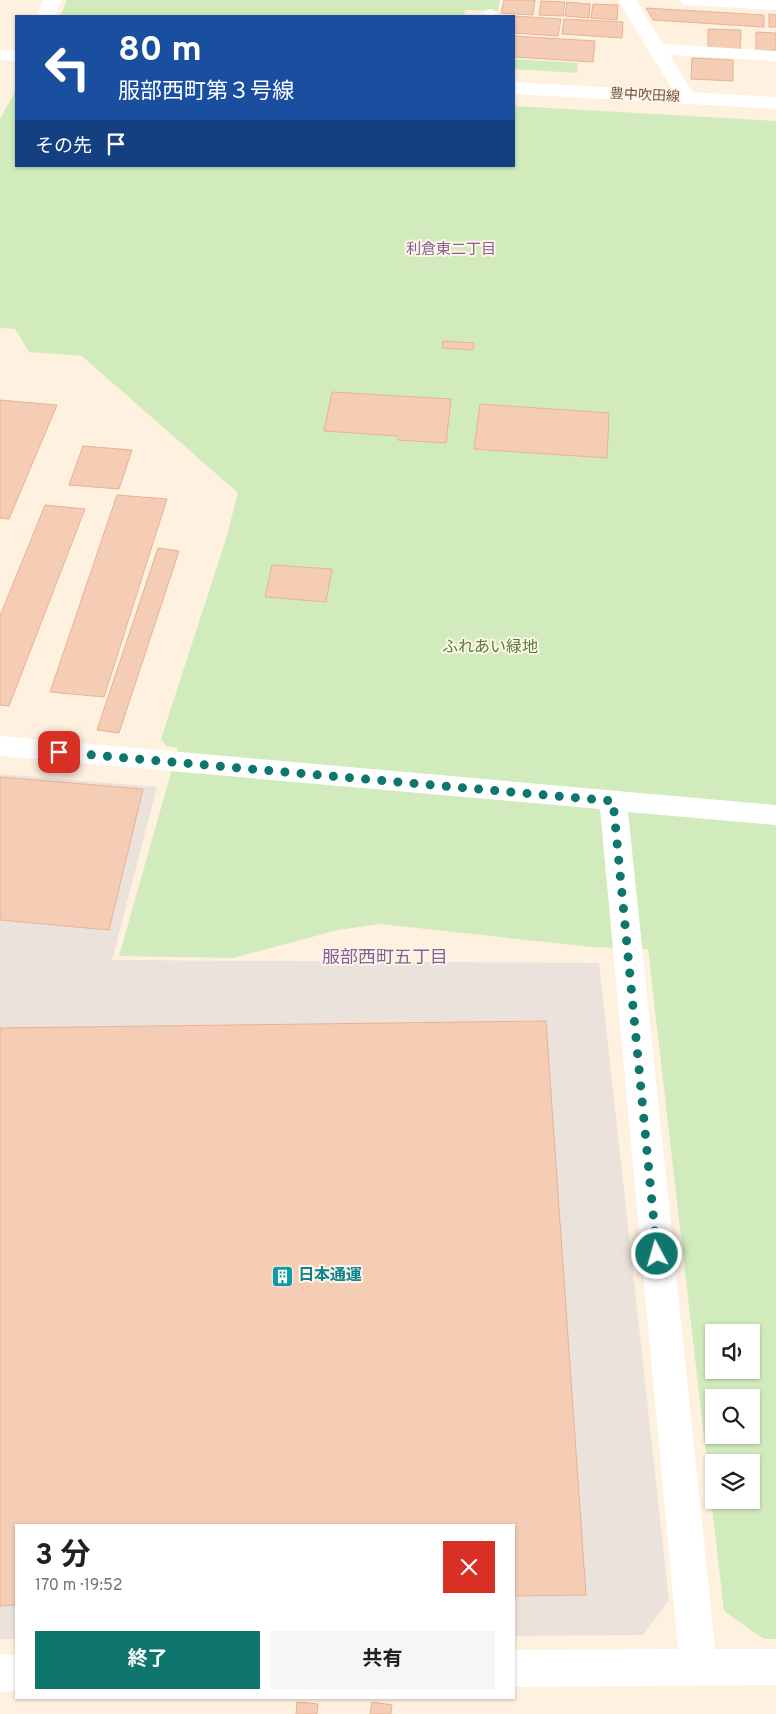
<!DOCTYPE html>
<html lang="ja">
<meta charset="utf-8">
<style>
body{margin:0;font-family:Overpass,"Noto Sans JP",sans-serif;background:#f6f6f6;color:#202124;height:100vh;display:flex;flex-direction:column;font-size:19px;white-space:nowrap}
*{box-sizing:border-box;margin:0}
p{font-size:16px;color:#757577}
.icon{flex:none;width:28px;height:28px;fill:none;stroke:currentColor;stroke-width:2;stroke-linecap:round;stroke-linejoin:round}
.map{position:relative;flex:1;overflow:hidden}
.sheet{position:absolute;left:15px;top:1524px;width:500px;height:175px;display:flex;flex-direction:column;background:#fff;border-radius:0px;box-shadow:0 1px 4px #0004}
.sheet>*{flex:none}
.hud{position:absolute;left:15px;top:15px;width:500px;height:152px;border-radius:0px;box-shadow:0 1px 4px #0004;background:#1a4fa0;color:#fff;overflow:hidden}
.fabs{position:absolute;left:705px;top:1324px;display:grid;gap:10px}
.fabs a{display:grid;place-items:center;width:55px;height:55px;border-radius:0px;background:#fff;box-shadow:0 1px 4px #0004;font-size:25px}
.pin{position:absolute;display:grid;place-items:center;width:42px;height:42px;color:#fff;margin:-21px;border-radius:10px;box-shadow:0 2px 8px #0006}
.me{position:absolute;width:55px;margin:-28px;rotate:354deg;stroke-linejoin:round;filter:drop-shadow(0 0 4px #0008)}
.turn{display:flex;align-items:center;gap:18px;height:105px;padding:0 20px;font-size:22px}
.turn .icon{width:65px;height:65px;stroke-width:2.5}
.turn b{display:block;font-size:35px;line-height:42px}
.then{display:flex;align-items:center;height:48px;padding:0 20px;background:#0003;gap:10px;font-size:19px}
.round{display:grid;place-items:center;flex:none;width:52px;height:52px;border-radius:0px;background:#f6f6f6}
.overview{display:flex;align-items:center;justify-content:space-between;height:85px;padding:0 20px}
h1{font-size:30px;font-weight:700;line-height:38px}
.primary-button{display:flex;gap:10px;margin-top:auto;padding:10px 20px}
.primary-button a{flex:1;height:58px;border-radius:0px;background:#0f766e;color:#fff;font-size:20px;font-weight:700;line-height:58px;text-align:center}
.primary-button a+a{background:#f6f6f6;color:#202124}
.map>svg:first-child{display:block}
</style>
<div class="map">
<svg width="776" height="1714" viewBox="0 0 776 1714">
<rect width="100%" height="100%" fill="#fef1df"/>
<path fill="#ebe2db" d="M 0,774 L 157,787 L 112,960 L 599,963 L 669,1600 L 643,1635 L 514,1636 L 514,1525 L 16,1525 L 16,1639 L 0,1639 Z"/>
<path fill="#d1ebbd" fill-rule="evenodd" d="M 67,0 L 500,0 L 498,11 L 465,10 L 464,16 L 60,16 Z
M 514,59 L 578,63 L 577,73 L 514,69 Z
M 16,90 L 16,166 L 514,166 L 514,106 L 776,121 L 776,1639 L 764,1639 L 724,1611 L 648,949 L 592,947 L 380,924 L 338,930 L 233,958 L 119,956 L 178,748 L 166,746 L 161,739 L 226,539 L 238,493 L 82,356 L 29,352 L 15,329 L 0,328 L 0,119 ZM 714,1332 L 751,1332 L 751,1370 L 714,1370 ZM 714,1398 L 751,1398 L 751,1435 L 714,1435 ZM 714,1462 L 751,1462 L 751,1500 L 714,1500 Z"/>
<path fill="#f5cdb5" stroke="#e8b294" d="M 504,0 L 535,0 L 533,15 L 501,13 Z
M 541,1 L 565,2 L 563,16 L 539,15 Z
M 567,2 L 590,4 L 589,18 L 565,16 Z
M 593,4 L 618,5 L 617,20 L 591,18 Z
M 646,8 L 764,15 L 764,27 L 653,20 Z
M 769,14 L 776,15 L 776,27 L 769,27 Z
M 514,16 L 561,19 L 558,36 L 514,33 Z
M 564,19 L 623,22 L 622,38 L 562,34 Z
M 708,29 L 741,30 L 740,50 L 708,48 Z
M 756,32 L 776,33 L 776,52 L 756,51 Z
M 514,36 L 595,41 L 593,62 L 514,57 Z
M 692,58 L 733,60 L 733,81 L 691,79 Z
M 443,341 L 474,343 L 473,350 L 442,348 Z
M 332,392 L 451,399 L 446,443 L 398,440 L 398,436 L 324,431 Z
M 0,400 L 57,405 L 9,519 L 0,518 Z
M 480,404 L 609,413 L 607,458 L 474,449 Z
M 83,446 L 132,450 L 119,489 L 69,485 Z
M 117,495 L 167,499 L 104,697 L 50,692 Z
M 45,505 L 85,509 L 9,706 L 0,705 L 0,616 Z
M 158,548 L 179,551 L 119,733 L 97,730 Z
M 272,565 L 332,569 L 326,602 L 265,597 Z
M 0,777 L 143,789 L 109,930 L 0,920 Z
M 546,1021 L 586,1595 L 514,1596 L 514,1525 L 16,1525 L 16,1605 L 0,1606 L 0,1028 Z
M 297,1702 L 318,1704 L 317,1714 L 296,1714 Z
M 372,1702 L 392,1705 L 391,1714 L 370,1714 Z"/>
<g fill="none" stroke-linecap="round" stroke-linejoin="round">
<path fill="#fff" fill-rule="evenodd" d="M 490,9 L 494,10 L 496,16 L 484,16 L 486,10 Z"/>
<path fill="#fff" fill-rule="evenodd" d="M 43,0 L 61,0 L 55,16 L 37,16 Z
M 618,0 L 636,0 L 663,44 L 776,51 L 776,61 L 670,55 L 696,98 L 694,102 L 687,104 L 680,102 Z
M 680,0 L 776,0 L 776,10 L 689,5 L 683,4 Z
M 0,736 L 776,805 L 776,825 L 628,812 L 715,1649 L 776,1649 L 776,1685 L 514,1687 L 514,1650 L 678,1649 L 600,809 L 0,756 Z
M 0,1654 L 16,1655 L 16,1691 L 0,1692 Z"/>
<path fill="#fff" fill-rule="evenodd" d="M 0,50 L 16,51 L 16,61 L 0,60 Z
M 514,82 L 776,97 L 776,109 L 514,94 Z"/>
</g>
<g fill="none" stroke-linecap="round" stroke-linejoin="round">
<path stroke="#0f766e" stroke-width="9" stroke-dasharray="0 16.2" d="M 59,752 L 613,801 L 657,1254"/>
</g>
<defs>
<symbol id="building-square" viewBox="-11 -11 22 22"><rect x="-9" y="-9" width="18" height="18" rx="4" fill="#0f9aa8" stroke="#fff5e6"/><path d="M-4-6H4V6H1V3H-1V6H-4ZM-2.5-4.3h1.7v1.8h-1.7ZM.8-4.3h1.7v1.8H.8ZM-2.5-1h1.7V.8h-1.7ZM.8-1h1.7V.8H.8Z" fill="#fff"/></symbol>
</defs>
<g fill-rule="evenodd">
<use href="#building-square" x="270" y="1264" width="25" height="25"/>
</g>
<g text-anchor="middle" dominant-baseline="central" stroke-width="4" stroke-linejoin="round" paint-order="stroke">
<g font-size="14" fill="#755545" stroke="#fff5e6">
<text transform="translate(645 96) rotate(3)">豊中吹田線</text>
</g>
<g font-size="15" fill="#856099" stroke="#fff5e6">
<text x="451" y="250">利倉東二丁目</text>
</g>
<g font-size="16" fill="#517c3c" stroke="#fff5e6">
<text x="490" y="648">ふれあい緑地</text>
</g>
<g font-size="16" font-weight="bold" fill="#0d838f" stroke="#fff5e6" text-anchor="start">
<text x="298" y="1276">日本通運</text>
</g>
<g font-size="18" fill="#856099" stroke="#fff5e6">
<text x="385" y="958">服部西町五丁目</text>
</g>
</g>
</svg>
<div class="fabs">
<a><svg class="icon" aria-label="sound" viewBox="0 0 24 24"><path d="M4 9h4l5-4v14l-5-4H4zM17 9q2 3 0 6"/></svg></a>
<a><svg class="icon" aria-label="search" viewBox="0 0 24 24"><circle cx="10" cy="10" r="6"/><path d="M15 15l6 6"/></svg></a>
<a><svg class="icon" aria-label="layers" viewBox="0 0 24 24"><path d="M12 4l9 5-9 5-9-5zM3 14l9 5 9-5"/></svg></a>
</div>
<div class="pin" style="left:59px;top:752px;background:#d93025"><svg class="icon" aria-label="arrive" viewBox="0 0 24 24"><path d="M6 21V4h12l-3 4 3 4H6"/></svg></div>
<svg class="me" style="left:657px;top:1254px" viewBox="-20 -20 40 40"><circle r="17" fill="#0f766e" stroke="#fff" stroke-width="3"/><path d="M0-11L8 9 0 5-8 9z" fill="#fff"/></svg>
<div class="hud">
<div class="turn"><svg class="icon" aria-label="left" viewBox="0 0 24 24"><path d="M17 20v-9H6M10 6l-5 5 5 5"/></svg><div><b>80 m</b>服部西町第３号線</div></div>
<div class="then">その先<svg class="icon" aria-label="arrive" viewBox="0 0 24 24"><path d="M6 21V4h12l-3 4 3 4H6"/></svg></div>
</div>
<section class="sheet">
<div class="overview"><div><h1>3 分</h1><p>170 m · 19:52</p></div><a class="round" style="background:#d93025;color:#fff"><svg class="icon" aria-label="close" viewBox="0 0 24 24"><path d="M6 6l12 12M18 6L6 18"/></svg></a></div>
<div class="primary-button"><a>終了</a><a>共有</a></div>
</section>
</div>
